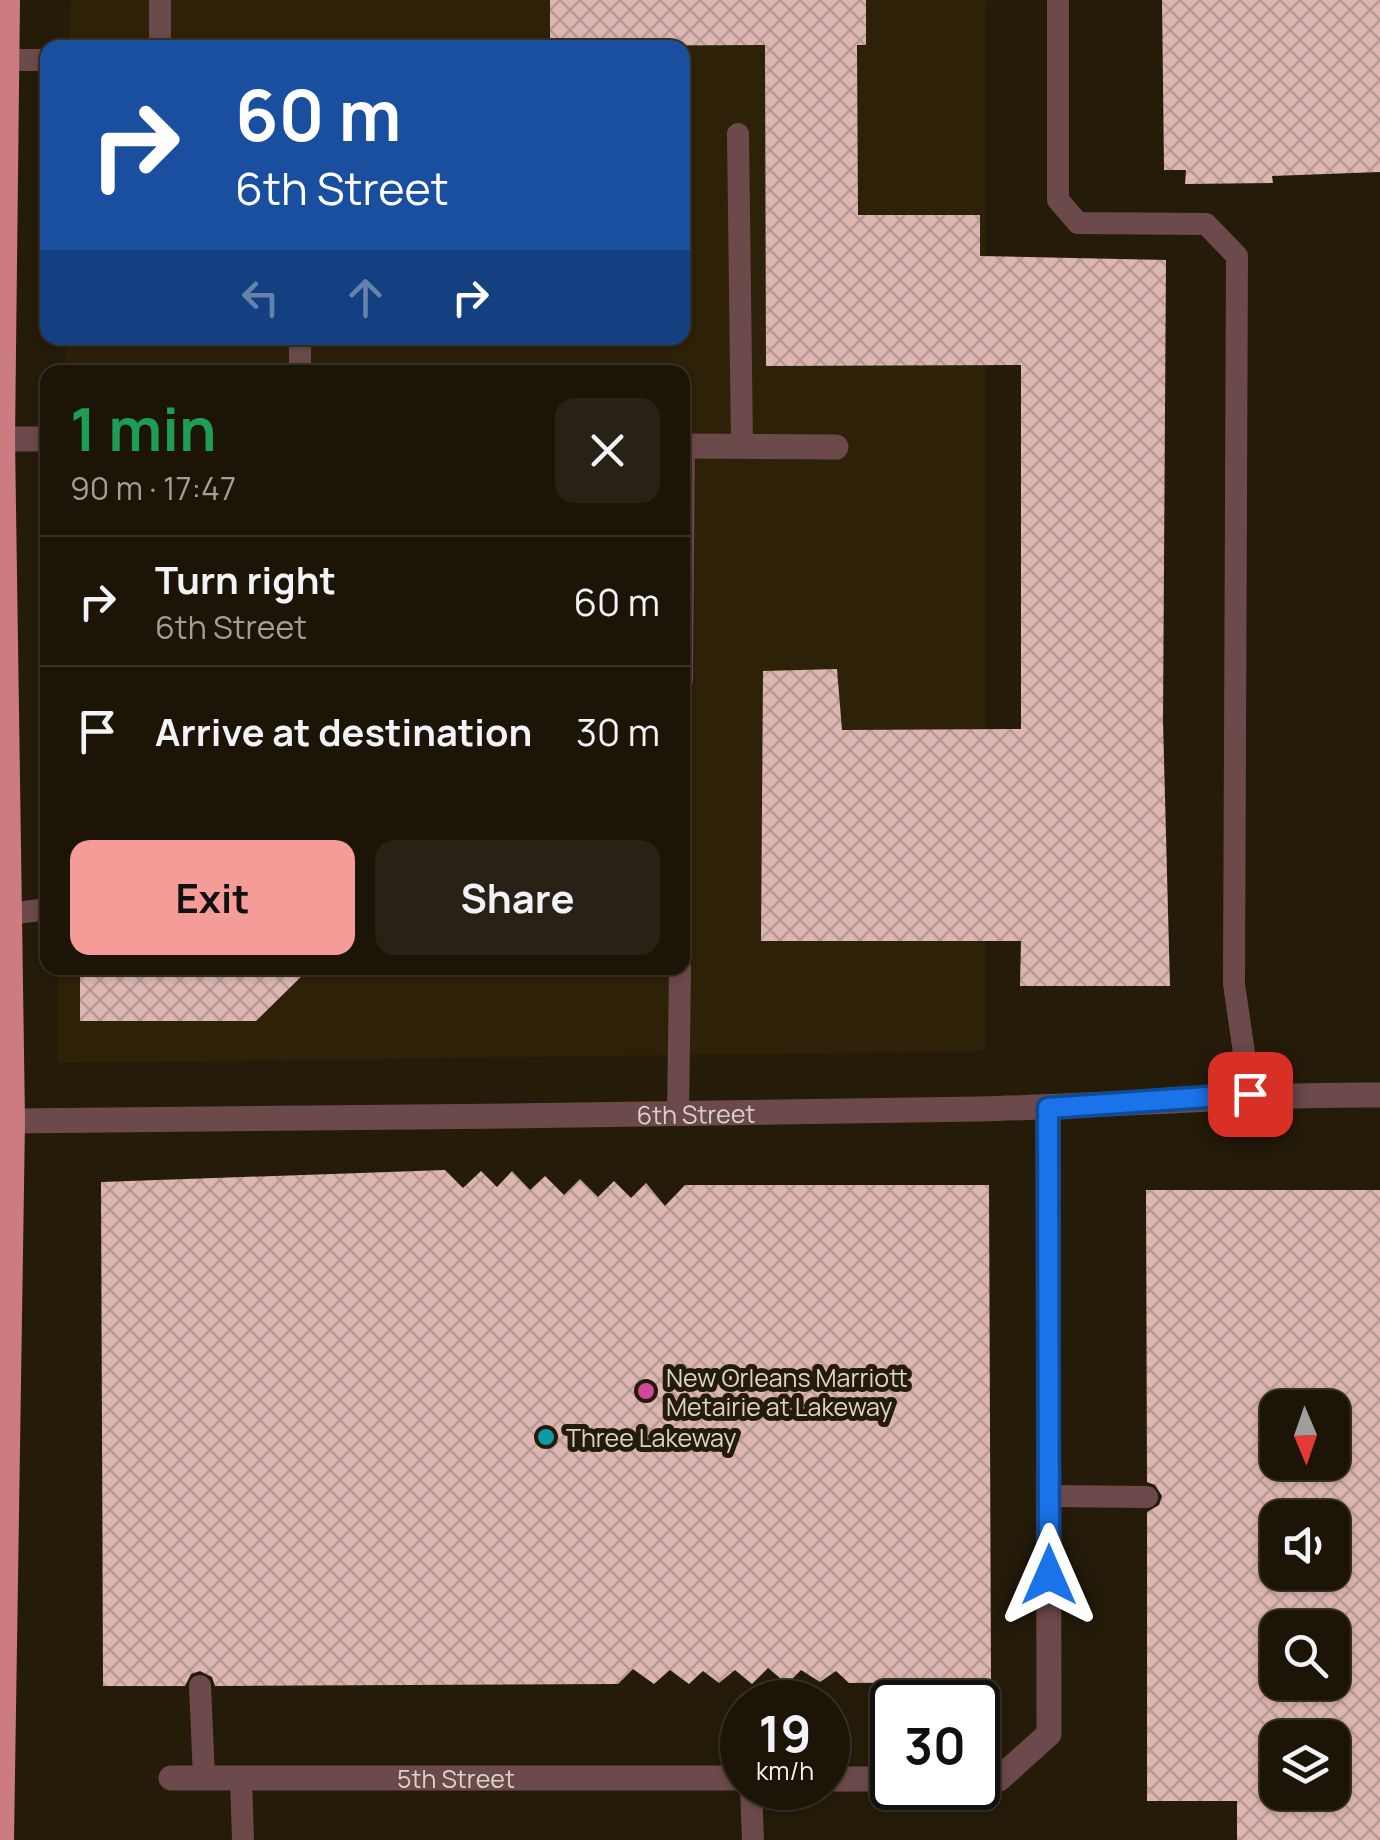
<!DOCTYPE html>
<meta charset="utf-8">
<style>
body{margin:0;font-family:Manrope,sans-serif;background:#282115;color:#f1f3f6;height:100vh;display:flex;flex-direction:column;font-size:38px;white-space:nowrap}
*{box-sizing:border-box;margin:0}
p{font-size:32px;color:#a09e9b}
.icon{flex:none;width:55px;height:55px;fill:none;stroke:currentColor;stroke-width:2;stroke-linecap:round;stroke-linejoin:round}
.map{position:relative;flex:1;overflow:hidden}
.details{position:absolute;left:40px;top:365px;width:650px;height:610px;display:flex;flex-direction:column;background:#1b1407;border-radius:20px;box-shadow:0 2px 8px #0004,0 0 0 2px #393328}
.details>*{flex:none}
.banner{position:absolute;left:40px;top:40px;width:650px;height:305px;border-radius:20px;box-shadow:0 2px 8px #0004,0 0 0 2px #393328;background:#1a4fa0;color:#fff;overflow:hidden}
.needle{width:65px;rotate:178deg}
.fabs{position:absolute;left:1260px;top:1390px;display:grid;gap:20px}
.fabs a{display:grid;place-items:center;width:90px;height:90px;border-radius:20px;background:#1b1407;box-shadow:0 2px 8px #0004,0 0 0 2px #393328;font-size:50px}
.speed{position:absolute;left:720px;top:1680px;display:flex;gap:20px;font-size:50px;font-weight:700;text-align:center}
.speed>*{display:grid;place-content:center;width:130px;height:130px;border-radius:50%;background:#1b1407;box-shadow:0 2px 8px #0004,0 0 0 2px #393328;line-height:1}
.speed small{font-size:25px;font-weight:400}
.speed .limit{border:5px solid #111;border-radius:15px;background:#fff;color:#111}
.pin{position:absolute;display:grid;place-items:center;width:85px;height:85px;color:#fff;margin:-42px;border-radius:20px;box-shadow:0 5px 15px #0006}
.me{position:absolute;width:110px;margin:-55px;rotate:0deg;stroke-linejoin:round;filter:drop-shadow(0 0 8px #0008)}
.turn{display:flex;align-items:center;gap:35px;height:210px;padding:0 30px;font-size:45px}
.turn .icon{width:130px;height:130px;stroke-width:2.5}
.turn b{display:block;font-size:70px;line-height:85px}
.lanes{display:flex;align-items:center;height:95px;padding:0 30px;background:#0003;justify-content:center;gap:50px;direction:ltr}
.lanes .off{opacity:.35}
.round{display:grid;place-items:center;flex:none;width:105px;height:105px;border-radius:20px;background:#282115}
.summary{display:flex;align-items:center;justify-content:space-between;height:170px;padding:0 30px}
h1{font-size:60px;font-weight:700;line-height:75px;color:#1e9e55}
.action{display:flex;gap:20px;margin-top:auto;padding:20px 30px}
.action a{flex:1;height:115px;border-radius:20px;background:#f59b98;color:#111;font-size:40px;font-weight:700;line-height:115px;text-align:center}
.action a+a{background:#282115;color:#f1f3f6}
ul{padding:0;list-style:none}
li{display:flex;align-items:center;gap:30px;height:130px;padding:0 30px;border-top:2px solid #393328}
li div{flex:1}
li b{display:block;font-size:38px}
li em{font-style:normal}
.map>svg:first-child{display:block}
</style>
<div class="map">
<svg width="1380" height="1840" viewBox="0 0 1380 1840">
<defs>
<pattern id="building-cross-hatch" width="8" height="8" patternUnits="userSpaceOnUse" patternTransform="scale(2.5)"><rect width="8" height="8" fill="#ddb5b1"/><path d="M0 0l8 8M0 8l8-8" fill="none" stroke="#b69894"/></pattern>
</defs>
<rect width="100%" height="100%" fill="#241b09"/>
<path fill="#2d2107" d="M 70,0 L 986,0 L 985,1051 L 57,1063 L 58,968 L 682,968 L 682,372 L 65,372 L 66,338 L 682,338 L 682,48 L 69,47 Z"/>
<path fill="url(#building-cross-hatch)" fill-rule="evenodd" d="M 550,0 L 866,0 L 866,45 L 857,45 L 858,215 L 980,215 L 980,256 L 1166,260 L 1163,721 L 1170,986 L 1020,986 L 1021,941 L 761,941 L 763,671 L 837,669 L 842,730 L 1021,729 L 1021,365 L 766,366 L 765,45 L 550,46 Z
M 1162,0 L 1380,0 L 1380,172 L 1272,176 L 1273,183 L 1185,184 L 1186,170 L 1164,170 Z
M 80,968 L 310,968 L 256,1021 L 80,1021 Z
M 445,1170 L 463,1188 L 481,1171 L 497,1187 L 512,1171 L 530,1190 L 545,1176 L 564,1195 L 580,1179 L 598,1197 L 614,1181 L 631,1198 L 646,1183 L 665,1206 L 685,1185 L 989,1185 L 991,1682 L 849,1683 L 836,1671 L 820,1682 L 801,1670 L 787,1684 L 768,1668 L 752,1684 L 735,1670 L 719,1683 L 703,1671 L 689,1684 L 670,1670 L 654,1684 L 633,1669 L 618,1684 L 215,1686 L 212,1677 L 200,1671 L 191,1674 L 185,1686 L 103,1686 L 101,1182 Z
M 1146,1190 L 1380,1190 L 1380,1840 L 1237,1840 L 1237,1801 L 1147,1801 L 1147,1512 L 1159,1505 L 1162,1496 L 1155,1485 L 1147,1482 ZM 1278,1408 L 1332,1408 L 1332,1462 L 1278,1462 ZM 1278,1518 L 1332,1518 L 1332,1572 L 1278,1572 ZM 1278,1628 L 1332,1628 L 1332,1682 L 1278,1682 ZM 1278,1738 L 1332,1738 L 1332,1792 L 1278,1792 Z"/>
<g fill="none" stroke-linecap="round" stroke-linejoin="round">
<path stroke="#6c494a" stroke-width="22" d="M 1058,0 L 1058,200 L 1078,223 L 1206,224 L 1237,256 L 1234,984 L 1250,1094
M 160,48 L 160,0
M 6,60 L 48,60
M 738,134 L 742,446
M 300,338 L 300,372
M 682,680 L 684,446
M 8,914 L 48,909
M 678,1115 L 680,968
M 1049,1496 L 1147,1497
M 200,1686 L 204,1777
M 241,1778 L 243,1840
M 751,1788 L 753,1840"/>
<g stroke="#6c494a" stroke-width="25">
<path d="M 1,439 L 48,439"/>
<path d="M 682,446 L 836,447"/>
<path id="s1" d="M 11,1121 C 334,1118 656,1115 979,1109 C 1113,1106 1246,1094 1380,1095"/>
<path id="s2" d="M 171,1778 L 742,1778"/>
<path d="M 828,1779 L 892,1779"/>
<path d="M 978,1779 L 999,1779 L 1049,1734 L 1048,1108"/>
</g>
<path stroke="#cc7c81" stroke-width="28" d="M 0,1840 L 11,1121 L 1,439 L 6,0"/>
</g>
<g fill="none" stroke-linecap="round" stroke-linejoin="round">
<defs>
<path id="route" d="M 1049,1575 L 1048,1108 L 1250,1094"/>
</defs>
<use href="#route" stroke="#114b97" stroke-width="25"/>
<use href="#route" stroke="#1a73e8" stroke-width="18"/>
</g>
<circle fill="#d1479c" stroke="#241b09" stroke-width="4" cx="646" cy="1391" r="10"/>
<circle fill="#0f9aa8" stroke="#241b09" stroke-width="4" cx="546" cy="1437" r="10"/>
<g text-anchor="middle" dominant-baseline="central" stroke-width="10" stroke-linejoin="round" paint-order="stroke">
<g font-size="25" fill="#dbd5c9" stroke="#241b09">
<text stroke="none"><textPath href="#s1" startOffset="685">6th Street</textPath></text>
<text stroke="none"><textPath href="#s2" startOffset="285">5th Street</textPath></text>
</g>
<g font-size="25" fill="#dbd5c9" stroke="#241b09" text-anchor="start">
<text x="666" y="1377">New Orleans Marriott<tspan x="666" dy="29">Metairie at Lakeway</tspan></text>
<text x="566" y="1437">Three Lakeway</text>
</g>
</g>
</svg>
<div class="fabs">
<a><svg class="needle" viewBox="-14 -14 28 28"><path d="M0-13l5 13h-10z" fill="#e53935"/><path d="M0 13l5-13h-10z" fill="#a09e9b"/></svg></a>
<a><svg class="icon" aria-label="sound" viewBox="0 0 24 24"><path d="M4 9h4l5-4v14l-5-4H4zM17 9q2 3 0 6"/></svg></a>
<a><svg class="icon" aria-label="search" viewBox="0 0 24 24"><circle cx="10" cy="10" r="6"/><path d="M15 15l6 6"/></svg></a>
<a><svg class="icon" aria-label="layers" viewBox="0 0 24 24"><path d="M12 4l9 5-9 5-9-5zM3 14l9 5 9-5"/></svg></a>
</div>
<div class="speed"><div>19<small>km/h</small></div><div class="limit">30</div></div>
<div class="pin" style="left:1250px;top:1094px;background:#d93025"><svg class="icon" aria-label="arrive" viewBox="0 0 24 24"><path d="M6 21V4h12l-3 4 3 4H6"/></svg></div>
<svg class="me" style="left:1049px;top:1575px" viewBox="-20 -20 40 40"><path d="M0-17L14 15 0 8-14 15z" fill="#1a73e8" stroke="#fff" stroke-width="4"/></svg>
<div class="banner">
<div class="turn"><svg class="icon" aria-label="right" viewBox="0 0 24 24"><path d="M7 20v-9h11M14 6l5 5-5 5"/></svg><div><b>60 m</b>6th Street</div></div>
<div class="lanes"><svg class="icon off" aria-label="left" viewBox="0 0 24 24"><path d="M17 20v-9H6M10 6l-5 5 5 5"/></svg><svg class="icon off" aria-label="ahead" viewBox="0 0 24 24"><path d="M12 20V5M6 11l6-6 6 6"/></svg><svg class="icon" aria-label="right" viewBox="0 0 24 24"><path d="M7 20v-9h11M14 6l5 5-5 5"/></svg></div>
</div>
<section class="details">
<div class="summary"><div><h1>1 min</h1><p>90 m · 17:47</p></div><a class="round"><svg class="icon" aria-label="close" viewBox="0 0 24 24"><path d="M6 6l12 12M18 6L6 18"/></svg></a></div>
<ul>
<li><svg class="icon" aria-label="right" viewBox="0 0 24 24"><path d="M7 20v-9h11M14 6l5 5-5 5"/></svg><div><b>Turn right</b><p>6th Street</p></div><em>60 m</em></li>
<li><svg class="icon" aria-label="arrive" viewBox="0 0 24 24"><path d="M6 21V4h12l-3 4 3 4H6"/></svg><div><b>Arrive at destination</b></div><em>30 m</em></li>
</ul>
<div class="action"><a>Exit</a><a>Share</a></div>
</section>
</div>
